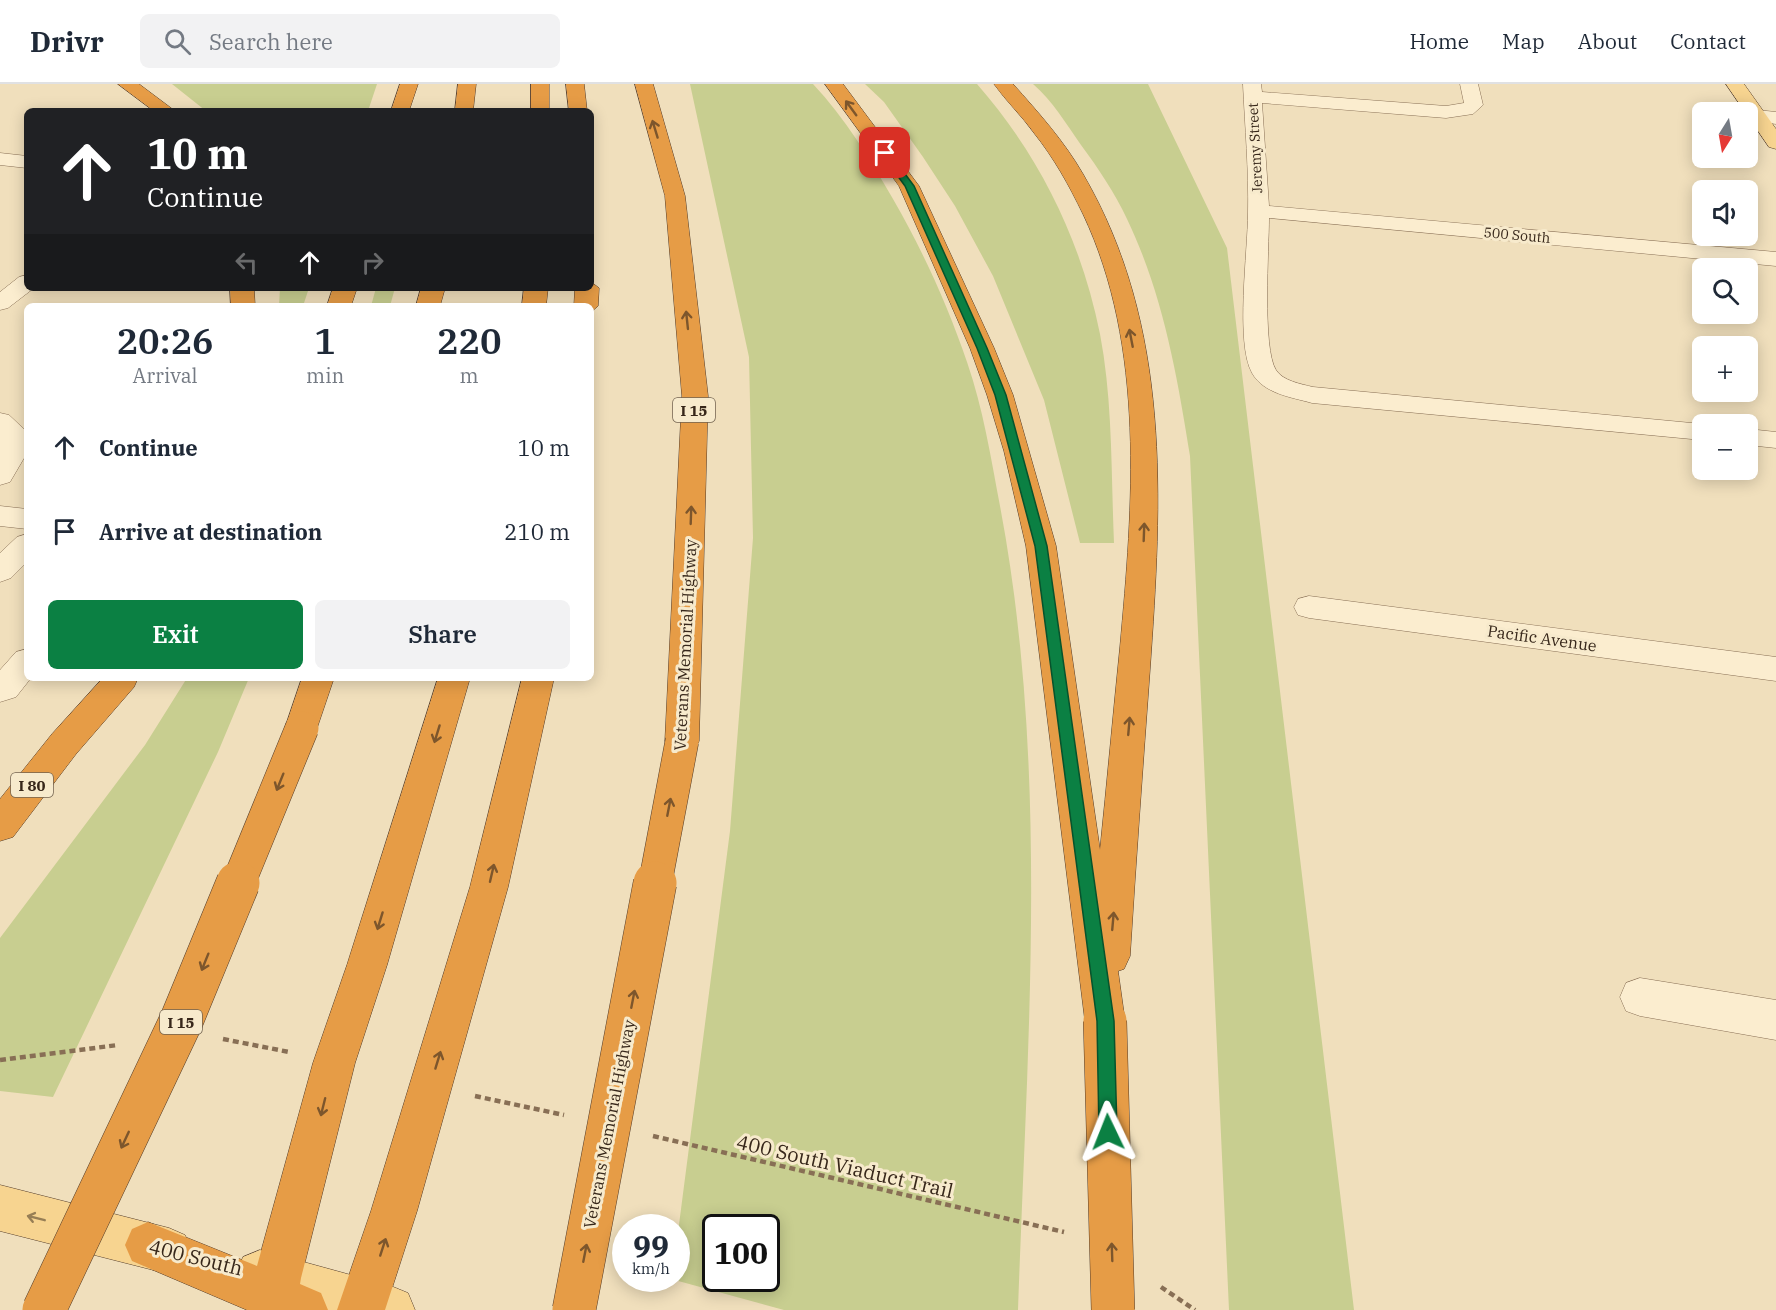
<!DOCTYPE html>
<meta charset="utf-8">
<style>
body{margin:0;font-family:"IBM Plex Serif",serif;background:#f2f2f3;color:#1f2937;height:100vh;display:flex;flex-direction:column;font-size:22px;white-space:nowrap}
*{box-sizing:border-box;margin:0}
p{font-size:20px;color:#747a83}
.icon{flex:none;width:33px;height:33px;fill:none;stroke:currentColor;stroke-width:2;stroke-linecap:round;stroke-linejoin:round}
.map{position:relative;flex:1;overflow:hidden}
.panel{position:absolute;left:24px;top:219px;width:570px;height:378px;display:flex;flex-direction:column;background:#fff;border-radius:9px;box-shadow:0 3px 15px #0003}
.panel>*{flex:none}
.hud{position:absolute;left:24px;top:24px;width:570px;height:183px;border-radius:9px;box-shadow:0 3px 15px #0003;background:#202124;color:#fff;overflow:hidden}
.needle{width:39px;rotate:191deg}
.fabs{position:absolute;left:1692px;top:18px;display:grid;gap:12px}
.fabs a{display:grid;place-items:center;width:66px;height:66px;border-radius:9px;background:#fff;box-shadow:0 3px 15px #0003;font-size:30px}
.speed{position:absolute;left:612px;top:1130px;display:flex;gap:12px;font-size:30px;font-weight:700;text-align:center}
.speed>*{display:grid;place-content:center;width:78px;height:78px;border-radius:50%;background:#fff;box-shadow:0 3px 15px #0003;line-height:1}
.speed small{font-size:15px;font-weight:400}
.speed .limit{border:3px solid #111;border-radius:9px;background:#fff;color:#111}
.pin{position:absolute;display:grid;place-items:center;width:51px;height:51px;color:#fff;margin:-26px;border-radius:12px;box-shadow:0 3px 9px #0006}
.me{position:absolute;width:66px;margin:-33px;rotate:358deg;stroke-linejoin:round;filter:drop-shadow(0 0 4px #0008)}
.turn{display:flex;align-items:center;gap:21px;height:126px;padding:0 24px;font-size:27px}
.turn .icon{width:78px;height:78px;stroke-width:2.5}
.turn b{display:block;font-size:42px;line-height:51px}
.lanes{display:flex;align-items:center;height:57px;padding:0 24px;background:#0003;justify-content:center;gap:30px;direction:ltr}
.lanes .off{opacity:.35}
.eta{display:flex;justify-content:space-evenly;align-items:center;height:102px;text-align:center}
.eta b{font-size:36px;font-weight:600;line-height:42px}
.button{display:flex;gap:12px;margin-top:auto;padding:12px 24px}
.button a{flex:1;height:69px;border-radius:9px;background:#0b8043;color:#fff;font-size:24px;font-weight:600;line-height:69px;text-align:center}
.button a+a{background:#f2f2f3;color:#1f2937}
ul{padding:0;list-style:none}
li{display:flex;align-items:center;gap:18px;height:84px;padding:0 24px}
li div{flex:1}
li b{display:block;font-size:22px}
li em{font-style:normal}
header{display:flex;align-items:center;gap:36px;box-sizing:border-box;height:84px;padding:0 30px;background:#fff;border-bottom:2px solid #e0e1e3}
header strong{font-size:28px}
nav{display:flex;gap:33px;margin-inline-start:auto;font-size:21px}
.search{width:420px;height:54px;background:#f2f2f3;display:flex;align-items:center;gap:15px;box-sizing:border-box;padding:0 21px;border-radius:9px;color:#747a83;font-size:22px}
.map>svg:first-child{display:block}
</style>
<header>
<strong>Drivr</strong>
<div class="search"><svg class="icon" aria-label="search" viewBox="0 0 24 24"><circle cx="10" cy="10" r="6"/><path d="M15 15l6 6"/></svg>Search here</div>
<nav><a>Home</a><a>Map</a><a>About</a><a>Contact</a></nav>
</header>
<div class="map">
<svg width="1776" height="1226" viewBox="0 0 1776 1226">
<rect width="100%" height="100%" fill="#f0dfbc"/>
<path fill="#c8ce90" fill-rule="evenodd" d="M 172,0 L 377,0 L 368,27 L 206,27 Z
M 690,0 L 813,0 C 845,34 870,75 893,115 C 923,167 948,222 967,278 C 983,324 991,374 1000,422 C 1050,686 1027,959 1018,1226 L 784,1226 L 671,1195 L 676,1194 L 677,1156 L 730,747 L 753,454 L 749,273 ZM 716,1143 L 766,1143 L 766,1194 L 716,1194 Z
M 865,0 L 977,0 C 1040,72 1081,156 1100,250 C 1113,318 1111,390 1114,459 L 1080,459 L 1044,316 L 993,192 L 955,122 L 923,73 L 884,18 Z
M 1033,0 L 1148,0 L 1227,164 L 1354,1226 L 1229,1226 L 1190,372 C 1177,291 1163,210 1127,135 C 1115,109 1098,84 1081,61 C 1067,41 1052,16 1033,0 Z
M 280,204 L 309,204 L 303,222 L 279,222 Z
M 376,204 L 395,204 L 390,222 L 371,222 Z
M 187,594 L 249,594 L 218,668 L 53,1013 L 0,1007 L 0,854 L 145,661 Z"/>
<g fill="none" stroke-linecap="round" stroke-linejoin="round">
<defs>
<path id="minor" d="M 1243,0 L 1261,0 L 1262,8 L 1446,22 L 1464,19 L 1460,0 L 1478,0 L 1483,21 L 1473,30 L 1446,34 L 1262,19 L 1269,122 L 1776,168 L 1776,182 L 1269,134 C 1269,164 1262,264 1276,286 C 1283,297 1301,300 1313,303 L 1702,340 L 1705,340 L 1702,340 L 1702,356 L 1312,319 C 1291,313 1264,310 1252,289 C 1235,259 1248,166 1248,129 C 1249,86 1245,43 1243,0 Z
M 1757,26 L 1776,28 L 1776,40 L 1750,36 L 1748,32 L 1750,28 Z
M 0,69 L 27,72 L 27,84 L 0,81 Z
M 27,191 L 27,204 L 34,204 L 8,224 L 0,226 L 0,208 L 19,193 Z
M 0,329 L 9,331 L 27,348 L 27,369 L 10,398 L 0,401 Z
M 1748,345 L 1776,348 L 1776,364 L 1748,361 Z
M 0,422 L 27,425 L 27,445 L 0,442 Z
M 27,450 L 27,478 L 11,494 L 0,498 L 0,469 L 17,453 Z
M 1309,512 L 1776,573 L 1776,597 L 1309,534 L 1298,531 L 1294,523 L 1298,515 Z
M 27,565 L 27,594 L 31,594 L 16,613 L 0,618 L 0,586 L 16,568 Z
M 1640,894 L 1776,916 L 1776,956 L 1640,932 L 1626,927 L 1620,913 L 1626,899 Z"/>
<path id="major" d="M 1726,0 L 1744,0 L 1776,45 L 1776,65 L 1769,63 Z
M 0,1101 L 169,1144 L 185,1151 L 192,1167 L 185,1183 L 169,1190 L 0,1147 Z
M 260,1166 L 391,1202 L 408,1209 L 415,1226 L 305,1226 L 243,1207 L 236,1190 L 243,1173 Z"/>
<path id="highway" d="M 118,0 L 139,0 L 175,27 L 154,27 Z
M 400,0 L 418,0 L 409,27 L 391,27 Z
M 458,0 L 476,0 L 473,27 L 455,27 Z
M 531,0 L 549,0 L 549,27 L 531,27 Z
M 566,0 L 584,0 L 587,27 L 569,27 Z
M 635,0 L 653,0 L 685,112 L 708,312 L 699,657 L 694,667 L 682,671 L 670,667 L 665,657 L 682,312 L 665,112 Z
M 825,0 L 843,0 L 919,102 L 994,264 L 1013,311 L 1056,462 L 1100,766 C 1107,699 1113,631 1120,563 C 1133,422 1146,263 1083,130 C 1069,101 1054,74 1034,49 C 1022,32 1006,17 994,0 L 1013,0 C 1038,28 1064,57 1083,90 C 1172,243 1162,415 1150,585 C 1143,680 1136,776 1130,872 L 1124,885 L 1118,887 L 1125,937 L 1119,951 L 1105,957 L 1091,951 L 1085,937 L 1026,462 L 1004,367 L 987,311 L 970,264 L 899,102 Z
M 591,198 L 599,204 L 598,222 L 591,228 L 591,222 L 574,222 L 575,204 L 591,204 Z
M 230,204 L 254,204 L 255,222 L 231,222 Z
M 333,204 L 357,204 L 351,222 L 327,222 Z
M 421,204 L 445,204 L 440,222 L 416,222 Z
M 524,204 L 548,204 L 546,222 L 522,222 Z
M 103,594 L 138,594 L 134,603 L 76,670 L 13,753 L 0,757 L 0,715 L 52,650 Z
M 302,594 L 334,594 L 314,653 L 302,657 L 290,653 L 285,644 Z
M 438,594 L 470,594 L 387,881 L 355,979 L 301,1194 L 300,1200 L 321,1209 L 328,1226 L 247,1226 L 132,1177 L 125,1161 L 132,1145 L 148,1138 L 257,1182 L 313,979 L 347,881 Z
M 522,594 L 554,594 L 508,803 L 417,1127 L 385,1226 L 337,1226 L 371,1127 L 470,803 Z"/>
</defs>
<use href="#minor" stroke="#886f55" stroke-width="1"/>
<use href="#major" stroke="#553d2a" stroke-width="1"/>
<use href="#highway" stroke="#553d2a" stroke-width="1"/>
<path stroke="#886f55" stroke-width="4.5" stroke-dasharray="6 4" stroke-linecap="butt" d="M 223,955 L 289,968
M 0,976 L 118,961
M 475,1012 L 564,1031
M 653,1052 L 1064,1148
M 1161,1203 L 1195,1226"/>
<use href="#minor" fill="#fbedcf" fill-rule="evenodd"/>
<use href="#major" fill="#f7d490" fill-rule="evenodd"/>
<use href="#highway" fill="#e69c46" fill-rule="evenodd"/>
<defs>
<path id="highway-bridge-far1" d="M 238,800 L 302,644
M 655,800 L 682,657"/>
<path id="highway-bridge" d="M 1105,937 L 1113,1226
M 44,1226 L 182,935 L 238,799
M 574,1226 L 655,799"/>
</defs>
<use href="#highway-bridge-far1" stroke="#553d2a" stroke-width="34" stroke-linecap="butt"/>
<use href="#highway-bridge" stroke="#553d2a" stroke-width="44" stroke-linecap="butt"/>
<use href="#highway-bridge-far1" stroke="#e69c46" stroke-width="33"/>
<use href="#highway-bridge" stroke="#e69c46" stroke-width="43"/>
</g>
<defs><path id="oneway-shaft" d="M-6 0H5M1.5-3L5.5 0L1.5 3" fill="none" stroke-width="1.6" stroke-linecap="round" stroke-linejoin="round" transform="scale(1.5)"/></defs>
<g stroke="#7d562c">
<use href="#oneway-shaft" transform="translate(851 24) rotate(-126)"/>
<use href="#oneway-shaft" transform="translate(655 45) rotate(-107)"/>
<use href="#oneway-shaft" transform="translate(687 236) rotate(-96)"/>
<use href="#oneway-shaft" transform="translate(1131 254) rotate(-101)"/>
<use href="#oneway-shaft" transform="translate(691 431) rotate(-88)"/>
<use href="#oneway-shaft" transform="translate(1144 448) rotate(-88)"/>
<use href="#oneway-shaft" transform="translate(1129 642) rotate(-85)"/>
<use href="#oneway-shaft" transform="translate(437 650) rotate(107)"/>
<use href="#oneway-shaft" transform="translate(280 698) rotate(112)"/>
<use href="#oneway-shaft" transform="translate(669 723) rotate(-79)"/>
<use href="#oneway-shaft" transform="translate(492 789) rotate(-77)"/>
<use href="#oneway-shaft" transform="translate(380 837) rotate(107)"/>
<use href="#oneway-shaft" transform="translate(1113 837) rotate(-85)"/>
<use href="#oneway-shaft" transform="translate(205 878) rotate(112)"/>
<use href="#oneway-shaft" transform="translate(633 915) rotate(-79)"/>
<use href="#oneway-shaft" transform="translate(438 976) rotate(-73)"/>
<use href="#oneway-shaft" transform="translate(323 1023) rotate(104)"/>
<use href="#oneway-shaft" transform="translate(125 1056) rotate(115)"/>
<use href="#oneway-shaft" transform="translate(383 1163) rotate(-72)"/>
<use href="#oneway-shaft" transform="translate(1112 1168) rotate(-92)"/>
<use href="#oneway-shaft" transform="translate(585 1169) rotate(-79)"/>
</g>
<use stroke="#977e55" href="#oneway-shaft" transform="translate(36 1134) rotate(-166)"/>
<path fill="#0b8043" stroke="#07532c" stroke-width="1.5" d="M 882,67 L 888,67 L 914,102 L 987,264 L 1006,311 L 1047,462 L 1114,937 L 1117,1048 L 1115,1054 L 1108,1057 L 1102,1054 L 1099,1048 L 1097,937 L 1035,462 L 995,311 L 977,264 L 905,102 L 881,69 Z"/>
<g text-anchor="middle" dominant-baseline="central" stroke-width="6" stroke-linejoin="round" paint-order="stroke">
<g font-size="14" fill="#37271a" stroke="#f7eacc">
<text transform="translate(1255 64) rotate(-93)">Jeremy Street</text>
<text transform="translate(1517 151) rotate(5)">500 South</text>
</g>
<g fill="#f7eacc" stroke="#71624f" stroke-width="1.5">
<rect x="673" y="314" width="42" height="24" rx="4.5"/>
<rect x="11" y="689" width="42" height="24" rx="4.5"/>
<rect x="160" y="926" width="42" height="24" rx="4.5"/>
</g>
<g font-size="15" font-weight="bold" fill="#37271a">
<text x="694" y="326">I 15</text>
<text x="32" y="701">I 80</text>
<text x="181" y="938">I 15</text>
</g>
<g font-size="16" fill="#37271a" stroke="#f7eacc">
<text transform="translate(1542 554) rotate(8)">Pacific Avenue</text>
<text transform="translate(685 561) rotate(-87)">Veterans Memorial Highway</text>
<text transform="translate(609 1040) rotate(-79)">Veterans Memorial Highway</text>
</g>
<g font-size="20" fill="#37271a" stroke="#f7eacc">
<text transform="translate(845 1082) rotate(13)">400 South Viaduct Trail</text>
<text transform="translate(196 1173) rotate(14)">400 South</text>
</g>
</g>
</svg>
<div class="fabs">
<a><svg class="needle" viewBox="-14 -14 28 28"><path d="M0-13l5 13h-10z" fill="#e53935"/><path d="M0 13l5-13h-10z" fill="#747a83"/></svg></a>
<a><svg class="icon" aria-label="sound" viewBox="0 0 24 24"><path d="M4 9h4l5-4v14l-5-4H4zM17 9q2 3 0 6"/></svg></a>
<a><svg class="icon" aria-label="search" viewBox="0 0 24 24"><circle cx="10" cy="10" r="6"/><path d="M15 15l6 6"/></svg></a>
<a>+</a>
<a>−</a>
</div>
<div class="speed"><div>99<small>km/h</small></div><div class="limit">100</div></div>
<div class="pin" style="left:885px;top:69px;background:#d93025"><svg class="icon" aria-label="arrive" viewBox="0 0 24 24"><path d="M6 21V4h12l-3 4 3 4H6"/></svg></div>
<svg class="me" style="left:1108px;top:1048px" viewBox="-20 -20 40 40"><path d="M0-17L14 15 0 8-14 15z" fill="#0b8043" stroke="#fff" stroke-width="4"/></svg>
<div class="hud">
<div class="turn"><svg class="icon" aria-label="ahead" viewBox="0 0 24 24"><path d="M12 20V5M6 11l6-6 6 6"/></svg><div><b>10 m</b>Continue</div></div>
<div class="lanes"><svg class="icon off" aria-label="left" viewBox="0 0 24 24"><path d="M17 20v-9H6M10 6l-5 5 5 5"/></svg><svg class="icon" aria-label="ahead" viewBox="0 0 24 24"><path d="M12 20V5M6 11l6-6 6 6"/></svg><svg class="icon off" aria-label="right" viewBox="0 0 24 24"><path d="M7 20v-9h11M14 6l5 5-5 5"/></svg></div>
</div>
<section class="panel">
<div class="eta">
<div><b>20:26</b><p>Arrival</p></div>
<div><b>1</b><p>min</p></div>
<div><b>220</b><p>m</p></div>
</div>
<ul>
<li><svg class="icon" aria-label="ahead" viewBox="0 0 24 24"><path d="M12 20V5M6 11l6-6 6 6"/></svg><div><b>Continue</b></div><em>10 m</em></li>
<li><svg class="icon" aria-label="arrive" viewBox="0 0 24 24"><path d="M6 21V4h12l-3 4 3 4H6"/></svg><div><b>Arrive at destination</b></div><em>210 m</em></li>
</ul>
<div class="button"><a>Exit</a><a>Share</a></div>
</section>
</div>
